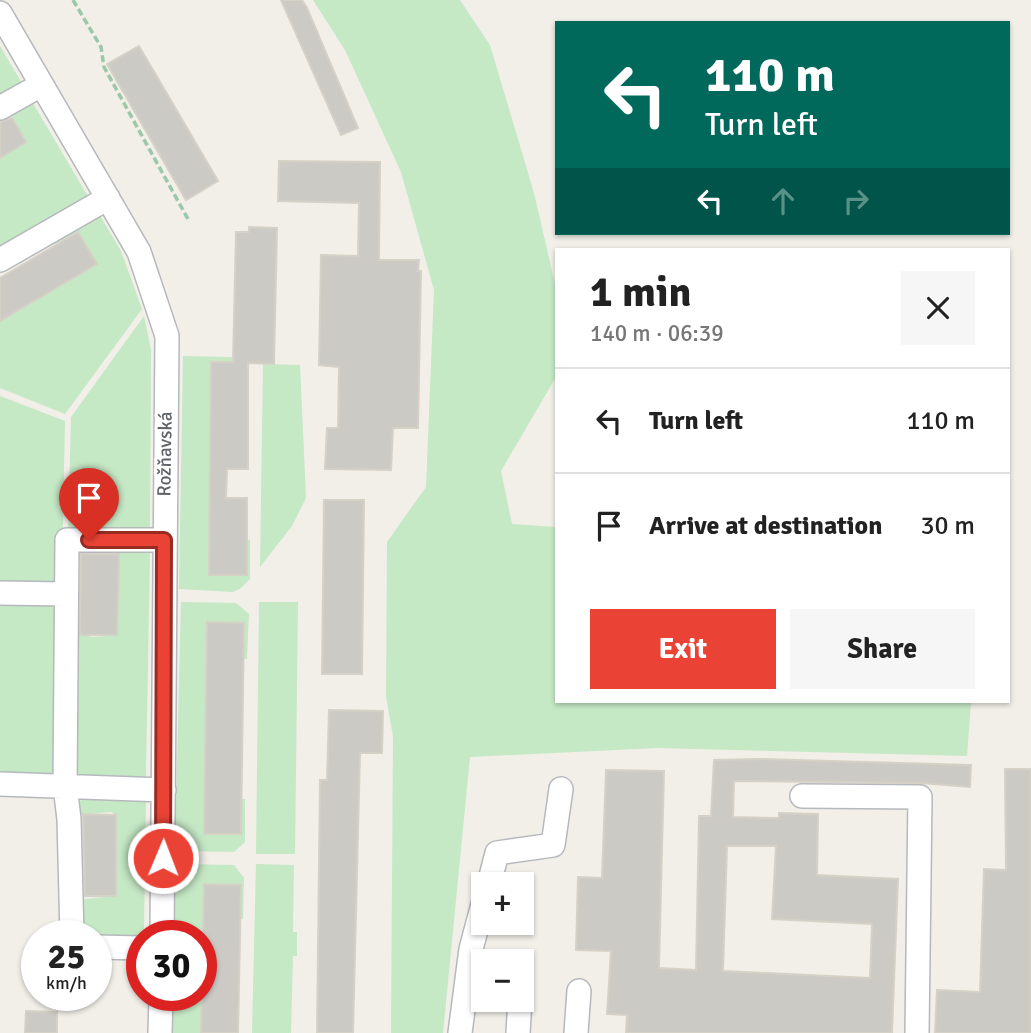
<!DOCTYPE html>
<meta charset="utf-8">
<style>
body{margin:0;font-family:Signika,sans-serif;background:#f6f6f6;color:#222;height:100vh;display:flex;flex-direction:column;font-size:26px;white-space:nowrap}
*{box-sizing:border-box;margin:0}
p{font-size:23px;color:#767676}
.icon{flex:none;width:38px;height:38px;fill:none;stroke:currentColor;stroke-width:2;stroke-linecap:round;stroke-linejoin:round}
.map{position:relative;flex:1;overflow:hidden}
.panel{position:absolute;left:555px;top:248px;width:455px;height:455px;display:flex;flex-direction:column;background:#fff;border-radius:0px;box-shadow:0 2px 5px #0004}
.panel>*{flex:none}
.top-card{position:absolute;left:555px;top:21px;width:455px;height:214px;border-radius:0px;box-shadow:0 2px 5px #0004;background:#00695c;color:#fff;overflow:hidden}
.controls{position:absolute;left:471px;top:872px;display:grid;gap:14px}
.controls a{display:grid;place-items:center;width:63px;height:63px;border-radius:0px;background:#fff;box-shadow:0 2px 5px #0004;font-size:35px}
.speed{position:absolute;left:21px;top:920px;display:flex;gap:14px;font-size:35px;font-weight:700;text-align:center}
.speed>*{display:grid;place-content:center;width:91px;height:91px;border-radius:50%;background:#fff;box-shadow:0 2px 5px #0004;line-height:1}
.speed small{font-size:18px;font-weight:400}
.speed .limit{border:10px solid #d22;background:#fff;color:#111}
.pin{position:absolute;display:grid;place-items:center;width:60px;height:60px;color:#fff;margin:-72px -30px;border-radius:50% 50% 50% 0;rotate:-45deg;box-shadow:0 0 7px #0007}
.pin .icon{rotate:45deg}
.me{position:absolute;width:77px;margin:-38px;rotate:1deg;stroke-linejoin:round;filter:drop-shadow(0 0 5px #0008)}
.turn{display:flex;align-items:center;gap:24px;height:147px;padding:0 35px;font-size:32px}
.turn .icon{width:91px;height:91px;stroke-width:2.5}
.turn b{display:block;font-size:49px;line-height:60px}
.lanes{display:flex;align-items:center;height:66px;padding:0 35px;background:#0003;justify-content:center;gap:35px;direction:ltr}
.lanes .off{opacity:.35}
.round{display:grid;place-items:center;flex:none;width:74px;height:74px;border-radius:0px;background:#f6f6f6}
.head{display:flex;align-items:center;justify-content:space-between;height:119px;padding:0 35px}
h1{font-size:42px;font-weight:700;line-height:52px}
.button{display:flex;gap:14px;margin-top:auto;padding:14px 35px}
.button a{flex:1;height:80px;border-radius:0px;background:#ea4335;color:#fff;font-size:28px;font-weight:700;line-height:80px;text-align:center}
.button a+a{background:#f6f6f6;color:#222}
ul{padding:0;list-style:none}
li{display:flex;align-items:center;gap:21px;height:105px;padding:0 35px;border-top:2px solid #e0e0e0}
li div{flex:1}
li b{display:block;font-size:26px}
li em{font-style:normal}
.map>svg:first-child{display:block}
</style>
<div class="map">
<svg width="1031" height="1033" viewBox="0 0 1031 1033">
<rect width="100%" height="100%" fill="#f1efe8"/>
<path fill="#c5e8c5" d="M 313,0 L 460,0 L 490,45 L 534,193 L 556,288 L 556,377 L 501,471 L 512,524 L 556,527 L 556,702 L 971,702 L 967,756 L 657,748 L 470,757 L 443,1033 L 391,1033 L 393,737 L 386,696 L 387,542 L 426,487 L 434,290 L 401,172 L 345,50 Z
M 0,46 L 23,85 L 0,102 Z
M 31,100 L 89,198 L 0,254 L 0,158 L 26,142 L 8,110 Z
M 99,214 L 121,251 L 142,309 L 65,414 L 0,388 L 0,321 L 97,264 L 78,232 L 56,245 L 51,237 Z
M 144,316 L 151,350 L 150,528 L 139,534 L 68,533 L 71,417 Z
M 183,356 L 232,357 L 232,362 L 211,362 L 209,574 L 250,539 L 250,579 L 240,589 L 233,592 L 179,589 Z
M 263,364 L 300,365 L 306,498 L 292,526 L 260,567 Z
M 0,396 L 65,421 L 62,569 L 52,586 L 0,586 Z
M 78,549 L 150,550 L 146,776 L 141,781 L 79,777 L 73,772 L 71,633 L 93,637 L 117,635 L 119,554 L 105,551 L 78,555 Z
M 0,598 L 54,602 L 58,608 L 58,768 L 51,777 L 0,779 Z
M 181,602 L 236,603 L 249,614 L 247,659 L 244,659 L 244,623 L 207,623 L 204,833 L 241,834 L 242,799 L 245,799 L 245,842 L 234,852 L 181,851 L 175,848 Z
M 259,602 L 298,602 L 295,854 L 256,854 Z
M 92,795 L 137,796 L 146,801 L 144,933 L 136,940 L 82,936 L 80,896 L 84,899 L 116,896 L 116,815 L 111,812 L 79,814 L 75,807 L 80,801 Z
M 182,864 L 234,865 L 244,878 L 243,919 L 240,919 L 240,885 L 204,884 L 201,1033 L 172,1033 L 172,996 L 201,996 L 201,936 L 173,936 L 175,868 Z
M 256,864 L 294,865 L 293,932 L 297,932 L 297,956 L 293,956 L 291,1033 L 252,1033 Z"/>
<path fill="#cccac5" stroke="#d6d1c6" stroke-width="2" fill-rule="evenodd" d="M 281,0 L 302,0 L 307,8 L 358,128 L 341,135 Z
M 139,46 L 218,181 L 186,200 L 107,64 Z
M 12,118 L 26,142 L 0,158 L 0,122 Z
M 279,161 L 380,162 L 379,260 L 419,260 L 418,271 L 421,271 L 418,428 L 393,428 L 391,470 L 325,469 L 327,428 L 338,428 L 339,367 L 319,365 L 321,255 L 358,256 L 359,203 L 278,201 Z
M 249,227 L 277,228 L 274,364 L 248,363 L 248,469 L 227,469 L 226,498 L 247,498 L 247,575 L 209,575 L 211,362 L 233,362 L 236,232 L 249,232 Z
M 78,232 L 97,264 L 0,321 L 0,278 Z
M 324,500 L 364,500 L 362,674 L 322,674 Z
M 81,554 L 119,554 L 117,635 L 80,635 Z
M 207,622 L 244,623 L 241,834 L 204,834 Z
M 329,710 L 383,711 L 382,753 L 360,753 L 353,1033 L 317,1033 L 320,780 L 327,780 Z
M 759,759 L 971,765 L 970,787 L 920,783 L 734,781 L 733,817 L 779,818 L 779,813 L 818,814 L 817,875 L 898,879 L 892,1033 L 626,1033 L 627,1015 L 607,1014 L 611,951 L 576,950 L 578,877 L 602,878 L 606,770 L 664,771 L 659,968 L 696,970 L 699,816 L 711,816 L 714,760 ZM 727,846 L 776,846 L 772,919 L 872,924 L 870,978 L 723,971 Z
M 1005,769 L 1031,769 L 1031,1033 L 935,1033 L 937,990 L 980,992 L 984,869 L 1006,870 Z
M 83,814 L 116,815 L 116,896 L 85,896 Z
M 204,884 L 241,885 L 238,1033 L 201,1033 Z
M 26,1011 L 57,1012 L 57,1033 L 25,1033 Z"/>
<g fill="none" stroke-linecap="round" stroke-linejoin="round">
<defs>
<path id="minor" d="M 0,13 L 139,252 L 167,336 L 162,936
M 0,108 L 41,85
M 0,260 L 108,198
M 0,593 L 66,594
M 0,784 L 164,790
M 802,796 L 920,797 L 917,1033
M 489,884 L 497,853 L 553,845 L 561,789
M 72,936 L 69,819 L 65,786 L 67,540 L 165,540
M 96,947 L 142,948
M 160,1033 L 161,996
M 460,1033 L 471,949 L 483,904
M 518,1033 L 520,999
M 576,1033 L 579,991"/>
</defs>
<use href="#minor" stroke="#b5b8bc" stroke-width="26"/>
<path stroke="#9cc7a9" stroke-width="3.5" stroke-dasharray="7 3.5" stroke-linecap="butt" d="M 73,0 L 101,47 L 104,67 L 189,221"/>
<use href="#minor" stroke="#fff" stroke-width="23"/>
</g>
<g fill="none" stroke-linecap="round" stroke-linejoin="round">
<defs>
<path id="route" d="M 89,540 L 164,540 L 163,858"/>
</defs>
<use href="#route" stroke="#982c22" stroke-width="18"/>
<use href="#route" stroke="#ea4335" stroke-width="12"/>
</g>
<g text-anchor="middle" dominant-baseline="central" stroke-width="6" stroke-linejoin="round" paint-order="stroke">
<g font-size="19" fill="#5f6368" stroke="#fff">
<text transform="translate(165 454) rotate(-89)">Rožňavská</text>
</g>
</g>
</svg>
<div class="controls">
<a>+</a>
<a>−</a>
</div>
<div class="speed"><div>25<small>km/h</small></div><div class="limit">30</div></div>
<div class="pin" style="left:89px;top:540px;background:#d93025"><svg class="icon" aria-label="arrive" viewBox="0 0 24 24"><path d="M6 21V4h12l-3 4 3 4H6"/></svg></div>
<svg class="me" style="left:163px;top:858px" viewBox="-20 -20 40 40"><circle r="17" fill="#ea4335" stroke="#fff" stroke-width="3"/><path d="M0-11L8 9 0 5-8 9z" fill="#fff"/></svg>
<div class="top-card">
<div class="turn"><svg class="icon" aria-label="left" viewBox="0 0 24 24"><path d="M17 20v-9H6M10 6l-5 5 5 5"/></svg><div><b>110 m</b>Turn left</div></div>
<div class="lanes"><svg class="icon" aria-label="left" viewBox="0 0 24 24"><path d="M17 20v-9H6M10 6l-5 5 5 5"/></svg><svg class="icon off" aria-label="ahead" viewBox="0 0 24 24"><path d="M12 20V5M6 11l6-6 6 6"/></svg><svg class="icon off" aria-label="right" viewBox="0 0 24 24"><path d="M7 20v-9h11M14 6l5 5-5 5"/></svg></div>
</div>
<section class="panel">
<div class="head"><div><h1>1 min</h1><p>140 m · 06:39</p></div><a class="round"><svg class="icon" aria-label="close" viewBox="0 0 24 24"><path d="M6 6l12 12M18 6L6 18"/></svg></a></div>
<ul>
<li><svg class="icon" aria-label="left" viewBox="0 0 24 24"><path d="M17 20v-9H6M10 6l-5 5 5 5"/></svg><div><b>Turn left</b></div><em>110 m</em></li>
<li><svg class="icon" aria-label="arrive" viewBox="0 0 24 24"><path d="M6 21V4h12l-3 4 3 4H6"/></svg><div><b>Arrive at destination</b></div><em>30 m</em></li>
</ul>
<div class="button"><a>Exit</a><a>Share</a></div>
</section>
</div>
